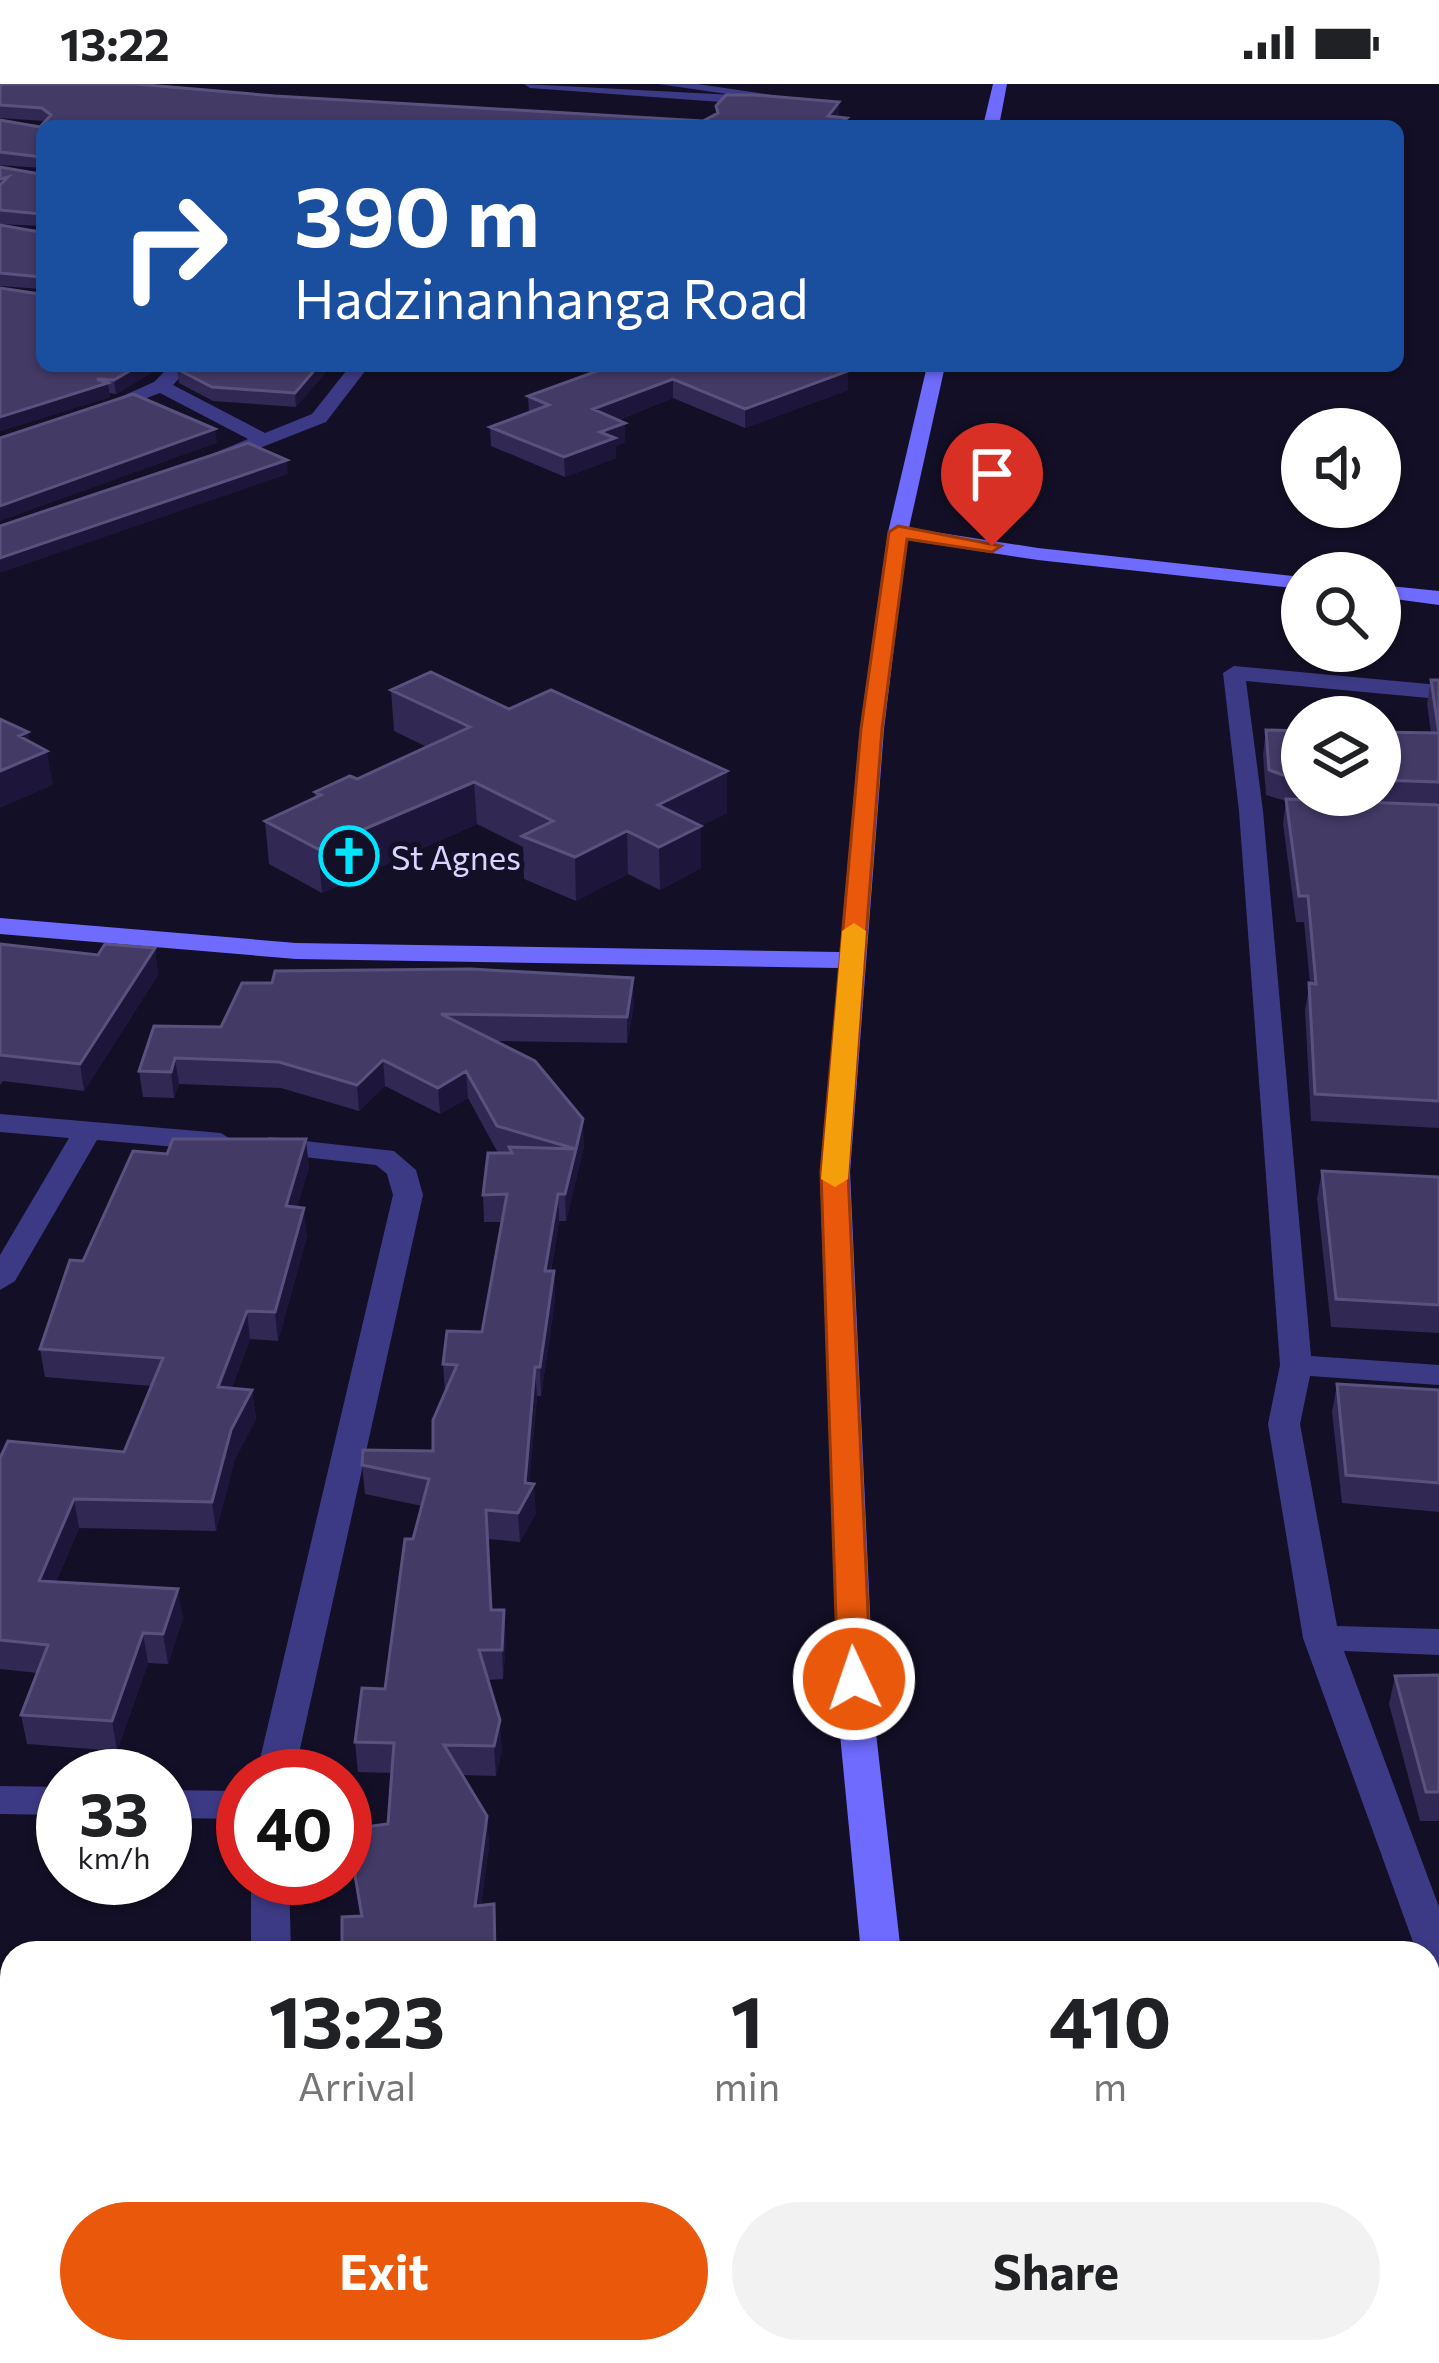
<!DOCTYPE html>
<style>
body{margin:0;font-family:Commissioner,sans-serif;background:#f2f2f2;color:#202124;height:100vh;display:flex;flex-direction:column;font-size:45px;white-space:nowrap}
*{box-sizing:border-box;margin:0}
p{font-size:39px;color:#757577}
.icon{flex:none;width:66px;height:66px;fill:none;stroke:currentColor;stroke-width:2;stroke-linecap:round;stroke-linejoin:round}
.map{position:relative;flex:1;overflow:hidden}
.panel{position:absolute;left:0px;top:1857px;width:1440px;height:423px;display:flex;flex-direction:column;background:#fff;border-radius:36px 36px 0 0;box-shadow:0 3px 9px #0004}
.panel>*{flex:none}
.banner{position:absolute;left:36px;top:36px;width:1368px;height:252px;border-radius:18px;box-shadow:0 3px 9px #0004;background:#1a4fa0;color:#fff;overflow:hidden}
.controls{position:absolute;left:1281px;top:324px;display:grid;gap:24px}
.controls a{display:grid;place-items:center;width:120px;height:120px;border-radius:50%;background:#fff;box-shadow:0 3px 9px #0004;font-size:60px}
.speed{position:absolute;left:36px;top:1665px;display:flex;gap:24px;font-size:60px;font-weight:700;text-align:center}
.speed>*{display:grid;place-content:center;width:156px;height:156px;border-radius:50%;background:#fff;box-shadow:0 3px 9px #0004;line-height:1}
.speed small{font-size:30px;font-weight:400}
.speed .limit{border:18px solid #d22;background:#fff;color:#111}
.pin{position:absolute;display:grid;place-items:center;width:102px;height:102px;color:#fff;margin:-123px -51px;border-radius:50% 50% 50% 0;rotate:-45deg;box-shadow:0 0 12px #0007}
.pin .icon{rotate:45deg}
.me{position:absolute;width:132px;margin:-66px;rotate:357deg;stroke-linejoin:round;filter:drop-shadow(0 0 9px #0008)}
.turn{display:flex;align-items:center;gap:42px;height:252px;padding:0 60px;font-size:54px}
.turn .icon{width:156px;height:156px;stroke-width:2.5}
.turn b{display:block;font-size:84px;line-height:102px}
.eta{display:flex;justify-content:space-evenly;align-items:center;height:204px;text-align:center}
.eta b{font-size:72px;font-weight:700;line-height:84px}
.primary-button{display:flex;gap:24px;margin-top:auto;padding:24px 60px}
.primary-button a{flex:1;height:138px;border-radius:72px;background:#ea580c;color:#fff;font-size:48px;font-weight:700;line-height:138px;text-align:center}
.primary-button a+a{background:#f2f2f2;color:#202124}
.status{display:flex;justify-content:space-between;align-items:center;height:84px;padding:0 60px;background:#fff;direction:ltr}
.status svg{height:33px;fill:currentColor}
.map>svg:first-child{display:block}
</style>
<div class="status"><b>13:22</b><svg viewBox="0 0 49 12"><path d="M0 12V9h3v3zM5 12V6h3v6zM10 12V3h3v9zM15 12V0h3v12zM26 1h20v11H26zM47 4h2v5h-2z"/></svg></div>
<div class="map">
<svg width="1439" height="2279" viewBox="0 0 1439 2279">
<rect width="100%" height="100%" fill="#130f26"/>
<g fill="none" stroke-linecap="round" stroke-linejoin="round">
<path fill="#3d3a85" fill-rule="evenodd" d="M 524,0 L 734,11 L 658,0 L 697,0 L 779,12 L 748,20 L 530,4 Z"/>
<path fill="#3d3a85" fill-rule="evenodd" d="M 170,282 L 190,282 L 173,301 L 265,349 L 312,330 L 350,282 L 369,282 L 326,338 L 219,380 L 212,378 L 212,370 L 248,355 L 160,309 L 103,331 L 93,325 L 154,298 Z
M 1234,582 L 1439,601 L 1439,615 L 1246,597 L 1263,727 L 1311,1272 L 1439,1281 L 1439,1301 L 1310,1292 L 1300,1340 L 1337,1542 L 1439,1545 L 1439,1571 L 1344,1567 L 1439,1823 L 1439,1892 L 1428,1888 L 1428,1869 L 1417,1869 L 1303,1554 L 1268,1340 L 1280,1281 L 1239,727 L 1223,589 Z
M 0,1030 L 221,1049 L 235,1058 L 221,1067 L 97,1056 L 15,1197 L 0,1206 L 0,1171 L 69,1054 L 0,1048 Z
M 269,1053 L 394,1067 L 416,1086 L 423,1111 L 294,1692 L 256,1692 L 393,1111 L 387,1090 L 376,1081 L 259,1068 L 255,1062 Z
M 0,1702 L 63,1703 L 63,1731 L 0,1730 Z
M 165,1706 L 243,1707 L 243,1735 L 165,1734 Z
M 251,1794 L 289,1794 L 291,1869 L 251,1869 Z
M 0,2104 L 12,2104 L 12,2142 L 0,2140 Z
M 249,2268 L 293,2268 L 294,2279 L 248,2279 Z"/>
<path fill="#6f6bff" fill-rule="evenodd" d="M 993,0 L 1007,0 L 999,42 L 983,42 Z
M 927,282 L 945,282 L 909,444 L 1038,464 L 1302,493 L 1302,505 L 1038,476 L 907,456 L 884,645 L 850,1088 L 875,1640 L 901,1869 L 861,1869 L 839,1640 L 820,1088 L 839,884 L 296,875 L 0,850 L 0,834 L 296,859 L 840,868 L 860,645 L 888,448 Z
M 1380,501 L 1439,507 L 1439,521 L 1380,513 Z
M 909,2268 L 953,2268 L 956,2279 L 910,2279 Z"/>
</g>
<path fill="#312854" d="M 4,0 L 136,0 L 275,12 L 703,37 L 716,30 L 716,22 L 726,11 L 755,11 L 839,18 L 839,30 L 837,33 L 847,34 L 847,42 L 42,42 L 42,282 L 163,282 L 116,310 L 109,309 L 110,313 L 0,347 L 0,204 L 40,210 L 41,205 L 0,202 L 0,141 L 40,148 L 41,142 L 0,140 L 0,83 L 40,90 L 41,84 L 0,81 L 0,36 L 40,43 L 45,37 L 0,34 L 0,2 Z
M 179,282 L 331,282 L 296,323 L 213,317 L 179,299 L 177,285 Z
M 375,282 L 439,282 L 436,286 Z
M 611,282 L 853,282 L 844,285 L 848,306 L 745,344 L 673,314 L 618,336 L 625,358 L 616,362 L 616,374 L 565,393 L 491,362 L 490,343 L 529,328 L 528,312 Z
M 1431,596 L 1439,596 L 1439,718 L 1437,720 L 1439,721 L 1439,1044 L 1311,1037 L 1305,926 L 1310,899 L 1304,838 L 1296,838 L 1283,740 L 1286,717 L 1266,711 L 1263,671 L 1266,646 L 1302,647 L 1302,711 L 1380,711 L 1380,648 L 1431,649 L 1427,620 Z
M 391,606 L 509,625 L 727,687 L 727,729 L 701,742 L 701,784 L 660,806 L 628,790 L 576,817 L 524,795 L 523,763 L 477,740 L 322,809 L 269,780 L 265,737 L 315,714 L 315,708 L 357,695 L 427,663 L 394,647 Z
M 0,860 L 98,871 L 155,864 L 158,891 L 84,1007 L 3,997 L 0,1001 Z
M 634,920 L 627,959 L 495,957 L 584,1062 L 566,1137 L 559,1137 L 551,1187 L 554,1187 L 555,1216 L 541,1312 L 537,1312 L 529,1399 L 536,1429 L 520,1458 L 488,1455 L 492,1526 L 506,1556 L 503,1595 L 488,1596 L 502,1666 L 496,1692 L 462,1691 L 487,1732 L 489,1762 L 481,1821 L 360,1832 L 350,1762 L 366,1762 L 364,1743 L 388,1740 L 392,1689 L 358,1688 L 355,1658 L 385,1605 L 413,1455 L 422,1422 L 365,1410 L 362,1381 L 433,1367 L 445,1308 L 443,1280 L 482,1248 L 502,1138 L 484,1138 L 483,1111 L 498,1069 L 468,1014 L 440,1030 L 385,1002 L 359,1027 L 281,1004 L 179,1000 L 174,1014 L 143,1013 L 139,987 L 221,943 Z
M 309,1083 L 297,1123 L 307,1152 L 278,1257 L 250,1255 L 232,1304 L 252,1306 L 256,1335 L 235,1375 L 216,1447 L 79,1444 L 56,1498 L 183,1534 L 168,1580 L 148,1579 L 117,1667 L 27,1660 L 21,1631 L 38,1589 L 0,1585 L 0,1374 L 124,1368 L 151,1302 L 45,1293 L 40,1265 L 83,1177 Z
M 1322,1087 L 1439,1093 L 1439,1249 L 1331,1243 L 1317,1114 Z
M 1337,1300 L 1439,1306 L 1439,1428 L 1342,1419 L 1332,1328 Z
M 1439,1591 L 1439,1737 L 1420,1737 L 1389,1620 L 1395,1592 Z
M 0,1904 L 12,1904 L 12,2052 L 0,2051 Z"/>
<path fill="#1d163a" d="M 839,18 L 839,30 L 829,42 L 828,32 Z
M 138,282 L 163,282 L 116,310 L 114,296 Z
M 318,282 L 331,282 L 296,323 L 295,309 Z
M 848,287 L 848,306 L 745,344 L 745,325 Z
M 673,295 L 673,314 L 594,345 L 593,325 Z
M 108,299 L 110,313 L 0,347 L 0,333 Z
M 625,339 L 625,358 L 616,362 L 616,374 L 565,393 L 564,373 L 600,348 Z
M 215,345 L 217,359 L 0,437 L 0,422 Z
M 287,376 L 288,390 L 0,489 L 0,474 Z
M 28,648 L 31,673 L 47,667 L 53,701 L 0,724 L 0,687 L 19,652 Z
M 727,687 L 727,729 L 701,742 L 701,784 L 660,806 L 658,721 Z
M 474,698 L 477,740 L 322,809 L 318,765 Z
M 627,747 L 628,790 L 576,817 L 575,773 Z
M 155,864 L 158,891 L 84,1007 L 80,980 Z
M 633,894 L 634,920 L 627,959 L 627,933 Z
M 175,974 L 179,1000 L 174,1014 L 171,988 Z
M 383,976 L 385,1002 L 359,1027 L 357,1001 Z
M 466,987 L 468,1014 L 440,1030 L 438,1004 Z
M 583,1035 L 584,1062 L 577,1092 L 576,1065 Z
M 306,1055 L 309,1083 L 289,1150 L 286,1122 Z
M 576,1065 L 577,1093 L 566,1137 L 565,1110 Z
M 558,1110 L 559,1137 L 546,1215 L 545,1187 Z
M 304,1124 L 307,1152 L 278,1257 L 275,1228 Z
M 554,1187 L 555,1216 L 541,1312 L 540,1283 Z
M 247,1227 L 250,1255 L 222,1332 L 218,1303 Z
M 535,1283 L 537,1312 L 528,1412 L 534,1400 L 536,1429 L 520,1458 L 518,1429 L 525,1399 Z
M 252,1306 L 256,1335 L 235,1375 L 216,1447 L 212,1418 L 231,1346 Z
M 74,1415 L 79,1444 L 44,1526 L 39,1497 Z
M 178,1505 L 183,1534 L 168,1580 L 163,1550 Z
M 504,1526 L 506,1556 L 503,1595 L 502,1566 Z
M 143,1549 L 148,1579 L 117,1667 L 112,1637 Z
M 500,1636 L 502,1666 L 496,1692 L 494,1662 Z
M 487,1732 L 489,1762 L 477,1852 L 475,1822 Z
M 173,2268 L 183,2268 L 182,2279 L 172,2279 Z"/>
<path fill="#433a66" stroke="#5a527e" stroke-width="3" d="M 4,0 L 136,0 L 275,12 L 703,37 L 718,29 L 716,22 L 726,11 L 755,11 L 839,18 L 828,32 L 847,34 L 837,42 L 42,42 L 42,73 L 0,68 L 0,36 L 40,43 L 51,31 L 42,24 L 0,21 L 0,2 Z
M 42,81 L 42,130 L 0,126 L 0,101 L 8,93 L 0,95 L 0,83 L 40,90 Z
M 42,138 L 42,193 L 0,189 L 0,141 L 40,148 Z
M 42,200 L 42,282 L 138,282 L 114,296 L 97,295 L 108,299 L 0,333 L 0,204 L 40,210 Z
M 179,282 L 318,282 L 295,309 L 212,303 L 177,285 Z
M 611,282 L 836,282 L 848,287 L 745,325 L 673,295 L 593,325 L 625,339 L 600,348 L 615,354 L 564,373 L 490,343 L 549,321 L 528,312 Z
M 133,310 L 215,345 L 0,422 L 0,354 Z
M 248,359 L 287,376 L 0,474 L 0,442 Z
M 431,588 L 509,625 L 551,606 L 727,687 L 658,721 L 701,742 L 659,763 L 627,747 L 575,773 L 522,752 L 553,737 L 474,698 L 318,765 L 265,737 L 321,711 L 315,708 L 350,692 L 357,695 L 470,643 L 391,606 Z
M 1431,596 L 1439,596 L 1439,698 L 1380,696 L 1380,648 L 1439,649 Z
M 0,635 L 28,648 L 19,652 L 47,667 L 0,687 Z
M 1266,646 L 1302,647 L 1302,692 L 1283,691 L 1269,686 Z
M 1286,715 L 1439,721 L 1439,1017 L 1315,1010 L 1309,899 L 1316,900 L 1308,812 L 1299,812 Z
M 0,860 L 98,871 L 105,860 L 155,864 L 80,980 L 0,971 Z
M 471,885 L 633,894 L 627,933 L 441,930 L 535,977 L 583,1035 L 576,1065 L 497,1042 L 466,987 L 438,1004 L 383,976 L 357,1001 L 279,978 L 175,974 L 171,988 L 139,987 L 154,942 L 221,943 L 242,899 L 272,899 L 275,887 Z
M 173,1055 L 306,1055 L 286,1122 L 304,1124 L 275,1228 L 247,1227 L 218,1303 L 252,1306 L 231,1346 L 212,1418 L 74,1415 L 39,1497 L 178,1505 L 163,1550 L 143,1549 L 112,1637 L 21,1631 L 48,1561 L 0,1556 L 0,1374 L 8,1357 L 124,1368 L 163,1274 L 40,1265 L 70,1176 L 83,1177 L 133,1067 L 167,1070 Z
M 509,1063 L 576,1065 L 565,1110 L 558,1110 L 545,1187 L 554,1187 L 540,1283 L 535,1283 L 525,1399 L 534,1400 L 518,1429 L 486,1426 L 491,1526 L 504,1526 L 502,1566 L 479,1566 L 500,1636 L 494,1662 L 444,1661 L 487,1732 L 475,1822 L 494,1820 L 495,1869 L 342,1869 L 342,1833 L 362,1832 L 350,1762 L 368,1762 L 364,1743 L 388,1740 L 394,1659 L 355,1658 L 362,1604 L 385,1605 L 405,1455 L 413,1455 L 429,1395 L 362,1381 L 363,1366 L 433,1367 L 433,1336 L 457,1281 L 443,1280 L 447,1247 L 482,1248 L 507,1110 L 483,1111 L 488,1069 L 512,1069 Z
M 1322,1087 L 1439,1093 L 1439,1221 L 1336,1215 Z
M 1337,1300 L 1439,1306 L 1439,1399 L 1346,1391 Z
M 1439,1591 L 1439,1708 L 1426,1708 L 1395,1592 Z
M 0,1904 L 12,1904 L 12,2022 L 0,2021 Z
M 52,2268 L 173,2268 L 172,2279 L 51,2279 Z
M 450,2268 L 519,2268 L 519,2279 L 450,2279 Z"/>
<path fill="#ea580c" stroke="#983908" stroke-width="3" d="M 898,442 L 1001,462 L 992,468 L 907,455 L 882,645 L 848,1088 L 871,1595 L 854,1607 L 838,1595 L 821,1088 L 861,645 L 889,448 Z"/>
<path fill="#f59e0b" d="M 854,839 L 866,847 L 848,1095 L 835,1103 L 821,1095 L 842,847 Z"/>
<defs>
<symbol id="church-ring" viewBox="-11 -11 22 22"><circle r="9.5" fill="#130f26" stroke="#00e5ff" stroke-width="1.5"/><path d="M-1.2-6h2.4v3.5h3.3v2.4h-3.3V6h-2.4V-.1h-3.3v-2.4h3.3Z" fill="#00e5ff"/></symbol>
</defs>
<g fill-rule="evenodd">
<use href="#church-ring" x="316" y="739" width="66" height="66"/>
</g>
<g text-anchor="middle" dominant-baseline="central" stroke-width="10" stroke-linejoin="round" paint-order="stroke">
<g font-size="33" fill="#d9d4ff" stroke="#130f26" text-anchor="start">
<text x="391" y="772">St Agnes</text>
</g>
</g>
</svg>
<div class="controls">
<a><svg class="icon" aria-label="sound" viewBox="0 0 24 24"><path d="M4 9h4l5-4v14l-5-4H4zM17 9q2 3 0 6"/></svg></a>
<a><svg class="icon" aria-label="search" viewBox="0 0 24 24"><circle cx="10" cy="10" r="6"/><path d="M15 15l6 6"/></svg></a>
<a><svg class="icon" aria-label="layers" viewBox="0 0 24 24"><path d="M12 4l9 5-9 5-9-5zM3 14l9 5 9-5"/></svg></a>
</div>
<div class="speed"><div>33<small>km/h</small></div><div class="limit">40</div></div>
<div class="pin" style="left:992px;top:462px;background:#d93025"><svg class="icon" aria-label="arrive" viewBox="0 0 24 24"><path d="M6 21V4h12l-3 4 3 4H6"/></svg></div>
<svg class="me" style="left:854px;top:1595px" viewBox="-20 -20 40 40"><circle r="17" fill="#ea580c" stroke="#fff" stroke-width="3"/><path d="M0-11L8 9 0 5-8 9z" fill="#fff"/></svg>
<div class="banner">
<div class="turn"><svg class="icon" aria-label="right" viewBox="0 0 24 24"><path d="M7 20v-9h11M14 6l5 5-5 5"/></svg><div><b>390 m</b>Hadzinanhanga Road</div></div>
</div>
<section class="panel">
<div class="eta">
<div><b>13:23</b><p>Arrival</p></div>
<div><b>1</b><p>min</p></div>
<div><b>410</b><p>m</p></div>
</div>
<div class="primary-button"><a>Exit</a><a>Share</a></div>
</section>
</div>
